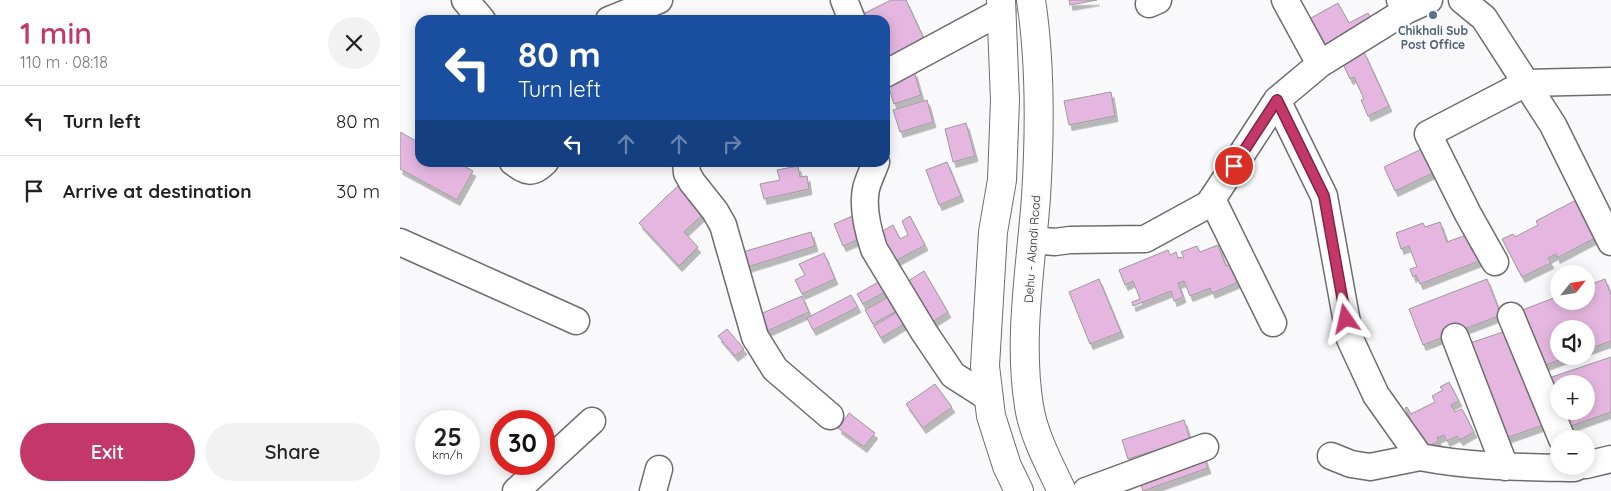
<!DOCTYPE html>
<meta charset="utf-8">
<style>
body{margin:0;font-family:Quicksand,sans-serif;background:#f2f2f2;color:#222;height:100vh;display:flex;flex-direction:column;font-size:19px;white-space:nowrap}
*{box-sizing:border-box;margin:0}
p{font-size:16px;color:#767676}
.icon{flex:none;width:28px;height:28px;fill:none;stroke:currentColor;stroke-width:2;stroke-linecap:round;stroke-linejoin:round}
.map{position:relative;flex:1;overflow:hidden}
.side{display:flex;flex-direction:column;background:#fff;width:400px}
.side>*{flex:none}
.guide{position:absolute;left:15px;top:15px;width:475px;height:152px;border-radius:15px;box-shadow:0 2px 12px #0003;background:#1a4fa0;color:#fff;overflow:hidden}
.needle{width:32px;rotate:60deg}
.buttons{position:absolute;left:1150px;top:265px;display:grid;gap:10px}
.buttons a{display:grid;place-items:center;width:45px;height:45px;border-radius:50%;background:#fff;box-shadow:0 2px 12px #0003;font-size:25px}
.speed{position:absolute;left:15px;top:410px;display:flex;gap:10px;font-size:25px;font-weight:700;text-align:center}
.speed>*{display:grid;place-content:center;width:65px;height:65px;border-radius:50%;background:#fff;box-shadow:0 2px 12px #0003;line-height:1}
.speed small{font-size:12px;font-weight:400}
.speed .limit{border:8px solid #d22;background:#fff;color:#111}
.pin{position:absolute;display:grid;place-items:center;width:42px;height:42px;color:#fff;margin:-21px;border:2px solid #fff;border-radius:50%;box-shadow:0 1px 5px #0007}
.me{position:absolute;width:55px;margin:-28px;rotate:349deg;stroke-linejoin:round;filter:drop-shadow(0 0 4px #0008)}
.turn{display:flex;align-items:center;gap:18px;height:105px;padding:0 20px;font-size:22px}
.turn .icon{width:65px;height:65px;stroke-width:2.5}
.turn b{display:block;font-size:35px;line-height:42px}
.lanes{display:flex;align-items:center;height:48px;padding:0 20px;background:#0003;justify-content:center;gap:25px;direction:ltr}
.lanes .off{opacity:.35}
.round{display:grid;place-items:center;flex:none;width:52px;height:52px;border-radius:26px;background:#f2f2f2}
.head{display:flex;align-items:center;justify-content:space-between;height:85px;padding:0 20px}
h1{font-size:30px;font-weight:600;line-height:38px;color:#c43869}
.primary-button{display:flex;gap:10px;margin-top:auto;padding:10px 20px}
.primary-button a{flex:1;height:58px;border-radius:30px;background:#c43869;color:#fff;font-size:20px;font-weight:600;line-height:58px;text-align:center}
.primary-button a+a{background:#f2f2f2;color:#222}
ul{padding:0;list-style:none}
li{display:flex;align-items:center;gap:15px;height:70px;padding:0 20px;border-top:1px solid #e0e0e0}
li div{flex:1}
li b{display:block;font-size:19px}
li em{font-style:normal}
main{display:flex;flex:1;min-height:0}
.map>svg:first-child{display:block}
</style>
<main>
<section class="side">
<div class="head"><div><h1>1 min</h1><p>110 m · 08:18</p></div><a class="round"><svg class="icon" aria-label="close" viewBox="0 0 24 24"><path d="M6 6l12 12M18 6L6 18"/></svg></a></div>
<ul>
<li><svg class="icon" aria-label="left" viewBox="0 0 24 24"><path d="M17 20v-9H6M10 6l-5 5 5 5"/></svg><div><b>Turn left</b></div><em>80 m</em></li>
<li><svg class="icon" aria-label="arrive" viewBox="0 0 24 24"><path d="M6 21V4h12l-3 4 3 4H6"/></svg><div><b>Arrive at destination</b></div><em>30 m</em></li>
</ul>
<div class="primary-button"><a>Exit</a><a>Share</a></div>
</section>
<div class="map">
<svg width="1211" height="491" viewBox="0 0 1211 491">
<defs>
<filter id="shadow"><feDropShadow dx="3" dy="5.5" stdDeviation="0" flood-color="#0004"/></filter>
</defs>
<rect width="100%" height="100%" fill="#f9f9fb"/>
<path fill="#e5b7e0" stroke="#9b9a9b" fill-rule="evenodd" filter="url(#shadow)" d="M 491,0 L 506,0 L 525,41 L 485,60 L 485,20 L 466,20 L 463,14 Z
M 669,0 L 697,0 L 670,5 Z
M 938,3 L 949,23 L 968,13 L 975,26 L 921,56 L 902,23 Z
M 386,16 L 387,20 L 370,20 Z
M 964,52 L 989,106 L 968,116 L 961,100 L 964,99 L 954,77 L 950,79 L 942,62 Z
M 514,71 L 521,95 L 494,104 L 486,79 Z
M 711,92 L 715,116 L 669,125 L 664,101 Z
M 527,100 L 533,122 L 500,132 L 493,110 Z
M 566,123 L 575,156 L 553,162 L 545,129 Z
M 0,132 L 20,143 L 20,162 L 57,162 L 73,171 L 57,200 L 0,169 Z
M 1030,145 L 1041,169 L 995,191 L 984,167 Z
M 547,162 L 561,196 L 539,205 L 526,170 Z
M 398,166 L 400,177 L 407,176 L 409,189 L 364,199 L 360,184 L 380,180 L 377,170 Z
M 284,180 L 310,208 L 284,232 L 298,247 L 279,266 L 239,223 Z
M 1178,199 L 1197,237 L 1157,258 L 1156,254 L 1148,258 L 1151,263 L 1122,277 L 1102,239 L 1113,234 L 1115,237 L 1138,225 L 1136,221 Z
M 457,214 L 467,236 L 443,246 L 434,224 Z
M 510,216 L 525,245 L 488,265 L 474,236 L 493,225 L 500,239 L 508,235 L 502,221 Z
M 1040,222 L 1047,242 L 1066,235 L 1072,251 L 1075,250 L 1079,261 L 1020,284 L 1016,275 L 1013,277 L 1010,269 L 1017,267 L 1009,246 L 1001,249 L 996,233 L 1023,223 L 1025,227 Z
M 411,232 L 415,246 L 341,269 L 336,254 Z
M 818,245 L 826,266 L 836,262 L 843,280 L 812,293 L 810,288 L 790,296 L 784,281 L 778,283 L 783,297 L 774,301 L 771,291 L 733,306 L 732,302 L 740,299 L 733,281 L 725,285 L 719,270 L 768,250 L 770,255 L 776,252 L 778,258 L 784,257 L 781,252 L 797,246 L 800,252 Z
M 424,253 L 435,279 L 402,294 L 395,280 L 405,275 L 399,264 Z
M 524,271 L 548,312 L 526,326 L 502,285 Z
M 484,279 L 490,289 L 463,304 L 457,294 Z
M 699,279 L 721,332 L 690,344 L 669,292 Z
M 1087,279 L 1101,315 L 1023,345 L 1009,309 Z
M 1205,279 L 1211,295 L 1211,341 L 1186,350 L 1186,329 L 1159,329 L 1159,356 L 1170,356 L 1138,368 L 1117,312 L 1159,296 L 1159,301 L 1186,301 L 1186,286 Z
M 451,295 L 458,307 L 413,330 L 407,318 Z
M 492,295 L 500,309 L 473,324 L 465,310 Z
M 402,296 L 409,312 L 365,332 L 358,315 Z
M 502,309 L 509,321 L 481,338 L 474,326 Z
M 327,329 L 344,349 L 335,356 L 318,336 Z
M 1109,330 L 1143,425 L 1098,441 L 1064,345 Z
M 1211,357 L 1211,412 L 1160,430 L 1143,380 ZM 1159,384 L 1186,384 L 1186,411 L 1159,411 Z
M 1049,382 L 1059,401 L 1051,405 L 1055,412 L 1062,409 L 1074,432 L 1060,440 L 1057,436 L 1047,441 L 1044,435 L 1037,438 L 1039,441 L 1025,448 L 1005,408 L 1007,407 L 1011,414 L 1035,402 L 1032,396 L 1043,390 L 1040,387 Z
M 535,384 L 552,407 L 523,428 L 506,404 Z
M 449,413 L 475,433 L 464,447 L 438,428 Z
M 784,420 L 790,439 L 728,459 L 722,440 Z
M 803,454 L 808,468 L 743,491 L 738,478 Z"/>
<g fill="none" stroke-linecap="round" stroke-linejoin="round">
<defs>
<path id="minor" d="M 65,0 L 82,20
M 444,0 L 452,20
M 885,0 L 920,64
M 1062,0 L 1084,18 L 1153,125 L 1211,242
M 749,4 L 758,0
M 1007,10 L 1029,0
M 209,20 L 259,0
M 485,74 L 602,11
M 877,100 L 924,196 L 950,339 L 976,395 L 1020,457 C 1071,467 1122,467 1174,468 L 1179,466
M 113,162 C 127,172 132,175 145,162
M 286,162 L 287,173 L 292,182 L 315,211 L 323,225 L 355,337 L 375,369 L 430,416
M 476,162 C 473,171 468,180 466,189 C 462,209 468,231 474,249 L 524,332 L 553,375 L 589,398
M 812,199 L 873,323
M 632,240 L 655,242 L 670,240 L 745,239 L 809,204 L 877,100 L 920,64 L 1007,10 L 1000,0
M 0,242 L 176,321
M 1095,262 L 1068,214 L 1028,134 L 1126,83 L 1211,81
M 1111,316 L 1162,439
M 1055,337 L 1105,467
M 931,456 L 951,464 L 970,467 L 1020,457
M 1186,465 L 1211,459
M 116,491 L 192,421
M 253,491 L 259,469
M 686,491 L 805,447"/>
<path id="major" d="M 601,0 L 605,100 L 602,180 L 593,232 L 585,366 L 591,416 L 607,466 L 619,491
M 631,0 C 641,65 640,132 636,197 C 631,266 618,338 629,406 C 633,434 650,466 662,491"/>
</defs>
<use href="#minor" stroke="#6d6d6e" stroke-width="29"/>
<use href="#major" stroke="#6d6d6e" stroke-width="30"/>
<use href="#minor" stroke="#fff" stroke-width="26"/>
<use href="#major" stroke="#fff" stroke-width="28"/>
</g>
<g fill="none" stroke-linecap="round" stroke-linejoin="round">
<defs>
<path id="route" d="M 834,166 L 877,100 L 924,196 L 946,319"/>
</defs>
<use href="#route" stroke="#7f2444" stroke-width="12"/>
<use href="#route" stroke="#c43869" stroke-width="9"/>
</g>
<circle fill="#5c6f8a" stroke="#f9f9fb" stroke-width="2" cx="1033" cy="15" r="5"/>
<g text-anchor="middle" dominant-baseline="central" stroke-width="5" stroke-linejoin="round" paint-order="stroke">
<g font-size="12" font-weight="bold" fill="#4e5e75" stroke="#f9f9fb">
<text x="1033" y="30">Chikhali Sub<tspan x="1033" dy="14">Post Office</tspan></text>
</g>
<g font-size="12" fill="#29292a" stroke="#f9f9fb">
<text transform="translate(632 249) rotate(-86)">Dehu - Alandi Road</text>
</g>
</g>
</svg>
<div class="buttons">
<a><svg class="needle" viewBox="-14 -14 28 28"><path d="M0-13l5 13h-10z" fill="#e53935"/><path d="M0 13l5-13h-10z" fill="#767676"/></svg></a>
<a><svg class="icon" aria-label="sound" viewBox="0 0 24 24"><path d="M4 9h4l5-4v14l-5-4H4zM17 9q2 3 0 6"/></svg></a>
<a>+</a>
<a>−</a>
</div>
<div class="speed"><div>25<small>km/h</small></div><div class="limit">30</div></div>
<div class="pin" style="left:834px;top:166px;background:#d93025"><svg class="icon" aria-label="arrive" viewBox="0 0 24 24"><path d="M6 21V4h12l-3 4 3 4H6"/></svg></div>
<svg class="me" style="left:946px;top:319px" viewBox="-20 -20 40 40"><path d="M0-17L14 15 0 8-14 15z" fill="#c43869" stroke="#fff" stroke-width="4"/></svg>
<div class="guide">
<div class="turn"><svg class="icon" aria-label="left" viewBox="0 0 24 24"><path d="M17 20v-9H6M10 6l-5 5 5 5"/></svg><div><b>80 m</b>Turn left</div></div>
<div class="lanes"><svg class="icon" aria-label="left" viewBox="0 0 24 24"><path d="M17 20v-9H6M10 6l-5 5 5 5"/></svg><svg class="icon off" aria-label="ahead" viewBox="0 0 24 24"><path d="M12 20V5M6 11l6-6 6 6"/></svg><svg class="icon off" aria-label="ahead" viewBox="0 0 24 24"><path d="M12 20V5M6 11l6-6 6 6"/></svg><svg class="icon off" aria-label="right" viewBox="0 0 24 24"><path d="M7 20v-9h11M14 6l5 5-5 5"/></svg></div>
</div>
</div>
</main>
